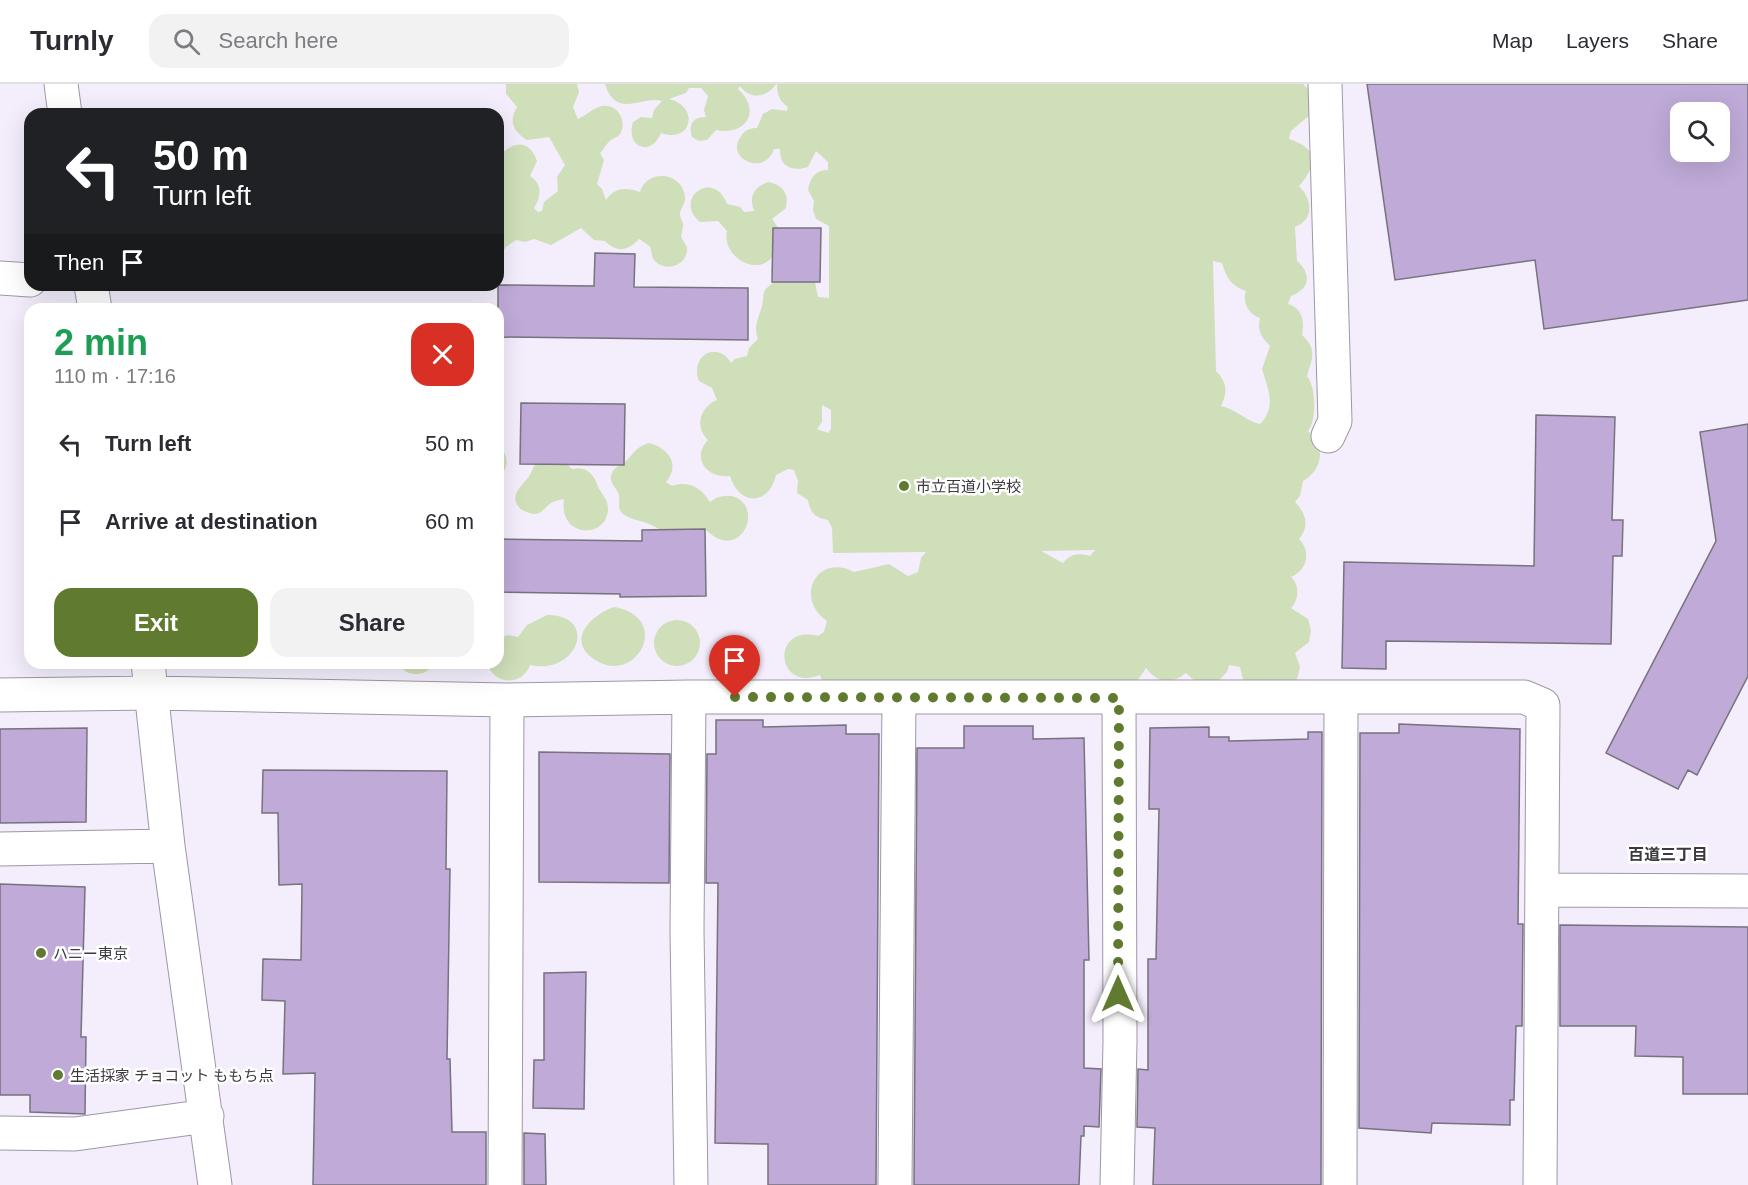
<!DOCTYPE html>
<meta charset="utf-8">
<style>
body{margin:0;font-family:Helvetica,"Noto Sans JP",sans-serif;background:#f2f2f3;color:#2b2b33;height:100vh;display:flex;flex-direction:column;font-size:22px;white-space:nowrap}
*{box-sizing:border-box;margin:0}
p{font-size:20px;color:#7c7c81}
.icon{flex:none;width:33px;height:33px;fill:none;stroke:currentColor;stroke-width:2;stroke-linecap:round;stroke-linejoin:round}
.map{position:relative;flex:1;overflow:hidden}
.side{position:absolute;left:24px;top:219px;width:480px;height:366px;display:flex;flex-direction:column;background:#fff;border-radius:18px;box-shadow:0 6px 24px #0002}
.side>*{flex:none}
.hud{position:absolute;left:24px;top:24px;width:480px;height:183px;border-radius:18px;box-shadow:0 6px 24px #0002;background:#202124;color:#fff;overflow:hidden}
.tools{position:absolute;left:1670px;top:18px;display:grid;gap:12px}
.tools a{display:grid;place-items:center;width:60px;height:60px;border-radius:12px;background:#fff;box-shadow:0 6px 24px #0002;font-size:30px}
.pin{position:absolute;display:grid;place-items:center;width:51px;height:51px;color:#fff;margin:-62px -26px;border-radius:50% 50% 50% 0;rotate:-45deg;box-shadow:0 0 6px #0007}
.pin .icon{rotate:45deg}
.me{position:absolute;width:66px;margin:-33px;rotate:0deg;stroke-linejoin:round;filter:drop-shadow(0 0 4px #0008)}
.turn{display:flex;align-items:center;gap:21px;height:126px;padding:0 30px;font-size:27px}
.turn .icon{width:78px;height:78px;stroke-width:2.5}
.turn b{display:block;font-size:42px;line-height:51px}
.then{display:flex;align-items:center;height:57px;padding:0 30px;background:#0003;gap:12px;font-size:22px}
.round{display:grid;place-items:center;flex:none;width:63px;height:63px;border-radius:18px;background:#f2f2f3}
.overview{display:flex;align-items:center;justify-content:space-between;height:102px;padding:0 30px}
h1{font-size:36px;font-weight:700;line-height:45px;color:#1e9e55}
.button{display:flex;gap:12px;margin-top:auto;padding:12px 30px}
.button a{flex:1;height:69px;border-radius:18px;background:#607b2f;color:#fff;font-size:24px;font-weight:700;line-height:69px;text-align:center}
.button a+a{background:#f2f2f3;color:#2b2b33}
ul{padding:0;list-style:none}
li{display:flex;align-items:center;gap:18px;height:78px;padding:0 30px}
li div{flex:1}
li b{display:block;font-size:22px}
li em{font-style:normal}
header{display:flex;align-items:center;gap:36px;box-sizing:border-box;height:84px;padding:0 30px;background:#fff;border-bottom:2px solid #e1e1e2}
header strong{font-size:28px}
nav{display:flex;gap:33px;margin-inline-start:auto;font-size:21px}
.search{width:420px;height:54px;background:#f2f2f3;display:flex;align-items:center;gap:15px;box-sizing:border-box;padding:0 21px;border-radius:18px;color:#7c7c81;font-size:22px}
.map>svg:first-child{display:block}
</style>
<header>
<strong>Turnly</strong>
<div class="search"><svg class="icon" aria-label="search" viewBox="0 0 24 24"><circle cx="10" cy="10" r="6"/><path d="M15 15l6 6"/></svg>Search here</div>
<nav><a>Map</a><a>Layers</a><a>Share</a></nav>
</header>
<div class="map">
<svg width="1748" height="1101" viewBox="0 0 1748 1101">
<rect width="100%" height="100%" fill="#f4eefc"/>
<path fill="#cfdfb9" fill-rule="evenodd" d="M 506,0 L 577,0 L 579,8 L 573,23 L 578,35 C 586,31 595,23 602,22 C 617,19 628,37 620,50 C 617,54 612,54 609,58 C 605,61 604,66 600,69 L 604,76 L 597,100 L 602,105 L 606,116 C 615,103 626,103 640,108 C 647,84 683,88 685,113 C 686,119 680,125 680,130 C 680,135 684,138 683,143 C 683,144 681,152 681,152 C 682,156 686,160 687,164 C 688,182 665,189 654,176 C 651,173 652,166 650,163 C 649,161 642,157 639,155 C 628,167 617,169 605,157 L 594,156 L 581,144 L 551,161 L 534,155 L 525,158 L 516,156 L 506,163 L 498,176 L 498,72 C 513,59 528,53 537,77 L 530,92 C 543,100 541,113 534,124 L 538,128 L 542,127 L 544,118 L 558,107 L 557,93 L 565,81 L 549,53 L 527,56 C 514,48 508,38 517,23 L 506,10 Z
M 605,0 L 776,0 C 767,14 750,16 740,2 L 738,5 C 762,27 746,52 716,46 L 707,56 L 699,57 L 692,53 C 688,40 693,33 706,33 L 704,26 L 708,12 L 701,4 L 689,4 L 686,9 L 669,15 C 701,23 691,60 661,49 C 651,74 625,63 633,38 L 641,33 L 652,34 L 654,26 L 662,17 C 643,11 616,36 605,0 Z
M 777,0 L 1303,0 L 1310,7 L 1311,30 L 1291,47 L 1289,55 C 1318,64 1318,81 1299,102 C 1312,115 1315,135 1295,143 L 1297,177 C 1312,190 1310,205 1291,212 L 1288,220 C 1302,224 1305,237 1302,251 C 1318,266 1312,274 1307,292 C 1316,302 1317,337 1308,347 C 1326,363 1323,385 1303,397 L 1300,412 L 1295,418 C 1306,429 1310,442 1299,455 C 1311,467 1308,486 1291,493 C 1300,501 1299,516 1291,524 L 1308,535 L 1311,546 L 1309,558 L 1295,569 L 1300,583 L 1296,599 L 1244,600 L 1240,583 L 1229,581 L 1227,588 L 1218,597 L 1195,597 L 1186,589 C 1172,601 1157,599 1146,584 L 1137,597 L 824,602 L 820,591 C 776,609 770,540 818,552 L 824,548 L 827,537 C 793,513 818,469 854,488 L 889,480 L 908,492 L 918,488 L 921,474 L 926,468 L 833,469 L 832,444 L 828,436 C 815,434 810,428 808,416 L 797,409 L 798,397 L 794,386 L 788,385 L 776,391 C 769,422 739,422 730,392 C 707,395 691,374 708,356 C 694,343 700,323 717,316 L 712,304 L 699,297 C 689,271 718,256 731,279 L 735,275 L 747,272 L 749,264 L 758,255 C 753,243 759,233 762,222 C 765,209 760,207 775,198 L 771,186 L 776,176 L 815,198 L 818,213 L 829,214 L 829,142 L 816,135 L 813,126 L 814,117 L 808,106 C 810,94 815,86 828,86 L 828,78 L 816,67 L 808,83 C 793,88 779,83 780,65 L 774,65 C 765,93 724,75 741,52 C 745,46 750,44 757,44 L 763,30 L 772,25 L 787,27 L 788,23 C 779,17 777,10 777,0 ZM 1213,177 L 1222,179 C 1226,193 1231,202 1246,207 C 1242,218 1248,230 1260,234 C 1257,246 1261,253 1270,262 L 1262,285 C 1268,305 1277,323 1260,340 C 1244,336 1236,325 1221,322 C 1228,308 1227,298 1216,287 ZM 822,321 L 831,326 L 831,345 L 828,349 L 817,345 L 822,338 ZM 1095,466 L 1090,472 C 1079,469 1071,469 1063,479 L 1041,467 Z
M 768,98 C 783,101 789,109 786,124 L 772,135 L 779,145 C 778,152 779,163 775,169 C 760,196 721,173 727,147 L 718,137 L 700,138 C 672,115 714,84 727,120 L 740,123 L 744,128 L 754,127 C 749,112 753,104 768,98 Z
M 649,359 C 668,364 681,380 666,398 L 672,402 C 688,396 702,404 710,418 C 716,413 723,411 731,412 C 766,419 742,481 706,446 L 702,450 L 666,452 C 651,434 632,439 622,429 C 617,423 620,418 619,411 C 618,406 612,402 611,395 C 611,381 622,383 628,375 C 635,367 637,363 649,359 Z
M 498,361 C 510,371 509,385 498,395 Z
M 539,375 L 562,375 L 572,385 C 584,382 593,388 597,400 C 599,408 608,414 608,425 C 607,456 558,454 564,415 C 560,416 554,417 551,419 C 545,423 543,429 535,430 C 531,430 526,428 522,426 C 508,415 519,404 527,395 C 531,391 533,382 539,375 Z
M 614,523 C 676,534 633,607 591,573 C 567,554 593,530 614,523 Z
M 547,531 C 600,531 577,592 530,581 C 522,603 493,601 487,579 L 498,579 L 498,554 L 508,551 L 518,553 L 527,541 Z
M654 559a23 23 0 1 1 46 0a23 23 0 1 1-46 0Z
M 396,579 L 436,579 C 423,594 409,594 396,579 Z"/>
<path fill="#bfaad8" stroke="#77727e" stroke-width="1.5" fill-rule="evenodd" d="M 1367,0 L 1748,0 L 1748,216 L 1544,245 L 1535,176 L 1395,196 ZM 1680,28 L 1719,28 L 1719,68 L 1680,68 Z
M 773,144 L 821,144 L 820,198 L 772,198 Z
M 595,169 L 635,170 L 634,203 L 748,204 L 748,256 L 498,253 L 498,201 L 594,202 Z
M 521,319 L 625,320 L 624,381 L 520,380 Z
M 1536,331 L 1615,333 L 1612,436 L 1623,436 L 1622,472 L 1613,472 L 1611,560 L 1386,557 L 1386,585 L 1342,584 L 1344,478 L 1534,482 Z
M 1748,340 L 1748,592 L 1697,691 L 1688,686 L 1678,705 L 1606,669 L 1716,457 L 1700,348 Z
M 705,445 L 706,512 L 620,513 L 620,510 L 498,508 L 498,455 L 642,457 L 642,446 Z
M 716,636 L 763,636 L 763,643 L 846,641 L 846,650 L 879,650 L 876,1101 L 768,1101 L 768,1060 L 715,1059 L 718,799 L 706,799 L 707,670 L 716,670 Z
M 1399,640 L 1520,645 L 1518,840 L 1523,840 L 1522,942 L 1516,942 L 1514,1016 L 1510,1016 L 1510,1041 L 1432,1039 L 1431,1049 L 1359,1044 L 1360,649 L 1399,649 Z
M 964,642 L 1033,642 L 1033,655 L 1084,654 L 1089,876 L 1084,876 L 1084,984 L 1101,985 L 1099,1043 L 1084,1042 L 1084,1052 L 1081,1052 L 1079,1101 L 914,1101 L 917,664 L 964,664 Z
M 1209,643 L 1209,653 L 1229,653 L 1229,657 L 1308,655 L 1308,648 L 1322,648 L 1321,1101 L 1153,1101 L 1155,1044 L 1137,1043 L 1138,985 L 1148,986 L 1148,875 L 1156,875 L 1159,725 L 1149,725 L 1150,644 Z
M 87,644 L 86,738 L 0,739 L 0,645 Z
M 539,668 L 670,670 L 669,799 L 539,798 Z
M 263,686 L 447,687 L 446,785 L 450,785 L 447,975 L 450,975 L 452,1048 L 486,1048 L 486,1101 L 313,1101 L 315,989 L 283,990 L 285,917 L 262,916 L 263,875 L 301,876 L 302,800 L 279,801 L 278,729 L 262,729 Z
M 0,800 L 85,803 L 81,953 L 86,953 L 85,1030 L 30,1028 L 30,1011 L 0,1011 Z
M 1560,841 L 1748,843 L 1748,1010 L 1683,1010 L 1683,973 L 1635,972 L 1636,942 L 1560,942 Z
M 586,888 L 584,1025 L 533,1024 L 534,976 L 544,976 L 544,889 Z
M 524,1049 L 545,1050 L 546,1101 L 524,1101 Z"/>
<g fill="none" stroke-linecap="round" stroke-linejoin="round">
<defs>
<path id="minor" d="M 61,0 L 65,30
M 1325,0 L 1335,337 L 1328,352
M 0,194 L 30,196
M 91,201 L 95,225
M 148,579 L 168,762 L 215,1101
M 0,611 L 152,609 L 507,616 L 689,613 L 1524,613 L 1543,621 L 1540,1101
M 689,613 L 687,847 L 691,1101
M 0,765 L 168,762
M 1543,806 L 1748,807
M 0,1049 L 75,1050 L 207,1032
M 505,1101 L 507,616
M 895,1101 L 899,613
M 1117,1101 L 1120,957 L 1119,614
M 1340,1101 L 1341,614"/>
</defs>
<use href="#minor" stroke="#9d98a5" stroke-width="35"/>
<use href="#minor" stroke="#fff" stroke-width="33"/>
</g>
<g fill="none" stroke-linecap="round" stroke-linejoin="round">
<path stroke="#607b2f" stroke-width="10" stroke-dasharray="0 18" d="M 735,613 L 1119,614 L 1118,910"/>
</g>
<g fill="#607b2f" stroke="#fff" stroke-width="2">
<circle cx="904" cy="402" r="6"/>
<circle cx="41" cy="869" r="6"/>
<circle cx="58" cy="991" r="6"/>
</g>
<g text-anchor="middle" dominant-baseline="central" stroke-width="5" stroke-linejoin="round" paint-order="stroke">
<g font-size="15" fill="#3b393e" stroke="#fff" text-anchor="start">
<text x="916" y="402">市立百道小学校</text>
<text x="53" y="869">ハニー東京</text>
<text x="70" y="991">生活採家 チョコット ももち点</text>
</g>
<g font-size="16" font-weight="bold" fill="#3b393e" stroke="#fff">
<text x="1668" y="770">百道三丁目</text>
</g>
</g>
</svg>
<div class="tools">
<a><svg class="icon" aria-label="search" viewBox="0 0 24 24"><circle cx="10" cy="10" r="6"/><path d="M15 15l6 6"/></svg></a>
</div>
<div class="pin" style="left:735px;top:613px;background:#d93025"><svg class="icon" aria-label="arrive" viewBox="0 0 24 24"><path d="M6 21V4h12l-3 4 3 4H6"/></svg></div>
<svg class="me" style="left:1118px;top:910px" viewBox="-20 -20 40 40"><path d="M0-17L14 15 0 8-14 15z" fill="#607b2f" stroke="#fff" stroke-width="4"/></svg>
<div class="hud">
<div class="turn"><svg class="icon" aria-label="left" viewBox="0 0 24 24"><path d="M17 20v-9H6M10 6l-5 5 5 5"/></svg><div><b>50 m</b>Turn left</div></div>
<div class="then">Then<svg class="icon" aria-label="arrive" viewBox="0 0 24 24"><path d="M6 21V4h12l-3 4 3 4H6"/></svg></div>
</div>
<section class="side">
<div class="overview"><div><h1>2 min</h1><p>110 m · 17:16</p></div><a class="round" style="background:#d93025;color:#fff"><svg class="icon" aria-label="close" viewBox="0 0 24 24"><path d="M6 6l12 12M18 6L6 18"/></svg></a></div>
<ul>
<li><svg class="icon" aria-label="left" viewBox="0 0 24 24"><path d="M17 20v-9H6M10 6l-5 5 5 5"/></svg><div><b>Turn left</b></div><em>50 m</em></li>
<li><svg class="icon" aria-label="arrive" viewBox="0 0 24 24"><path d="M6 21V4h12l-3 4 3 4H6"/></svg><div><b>Arrive at destination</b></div><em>60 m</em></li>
</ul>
<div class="button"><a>Exit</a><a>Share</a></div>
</section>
</div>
